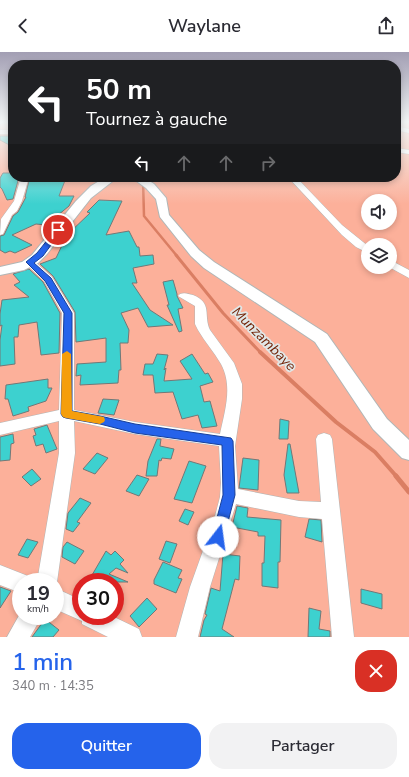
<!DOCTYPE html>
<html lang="fr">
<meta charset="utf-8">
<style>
body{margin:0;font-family:"Nunito Sans",sans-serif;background:#f2f2f3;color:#2b2b33;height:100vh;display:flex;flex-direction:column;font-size:15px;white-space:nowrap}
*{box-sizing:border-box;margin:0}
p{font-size:13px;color:#7c7c81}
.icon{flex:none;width:22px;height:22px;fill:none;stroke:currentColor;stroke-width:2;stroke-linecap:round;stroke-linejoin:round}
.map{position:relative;height:585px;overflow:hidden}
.details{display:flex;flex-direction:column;background:#fff;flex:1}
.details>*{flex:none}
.guide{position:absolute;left:8px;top:8px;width:393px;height:122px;border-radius:16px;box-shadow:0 2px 6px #0003;background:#202124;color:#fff;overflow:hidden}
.fabs{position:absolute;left:361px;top:142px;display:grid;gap:8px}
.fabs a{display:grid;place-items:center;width:36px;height:36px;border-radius:50%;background:#fff;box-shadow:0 2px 6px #0003;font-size:20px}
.speed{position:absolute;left:12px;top:521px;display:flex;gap:8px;font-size:20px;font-weight:700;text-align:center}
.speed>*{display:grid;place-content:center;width:52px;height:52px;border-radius:50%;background:#fff;box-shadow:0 2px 6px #0003;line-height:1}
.speed small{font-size:10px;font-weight:400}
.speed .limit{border:6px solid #d22;background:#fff;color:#111}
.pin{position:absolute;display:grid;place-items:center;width:34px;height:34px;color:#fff;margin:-17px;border:2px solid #fff;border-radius:50%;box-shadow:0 1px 4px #0007}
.me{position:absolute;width:44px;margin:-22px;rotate:15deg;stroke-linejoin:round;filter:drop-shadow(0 0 3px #0008)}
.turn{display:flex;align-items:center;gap:14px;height:84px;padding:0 12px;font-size:18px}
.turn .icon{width:52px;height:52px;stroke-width:2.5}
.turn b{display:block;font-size:28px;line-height:34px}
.lanes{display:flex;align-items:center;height:38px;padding:0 12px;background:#0003;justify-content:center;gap:20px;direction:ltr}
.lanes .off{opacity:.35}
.round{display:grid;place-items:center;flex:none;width:42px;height:42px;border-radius:16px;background:#f2f2f3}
.overview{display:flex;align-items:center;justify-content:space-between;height:68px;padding:0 12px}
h1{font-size:24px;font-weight:600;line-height:30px;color:#2563eb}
.cta{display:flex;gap:8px;margin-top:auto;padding:8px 12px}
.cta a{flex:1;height:46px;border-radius:16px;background:#2563eb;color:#fff;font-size:16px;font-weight:600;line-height:46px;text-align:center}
.cta a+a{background:#f2f2f3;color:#2b2b33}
header{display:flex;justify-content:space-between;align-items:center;height:52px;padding:0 12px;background:#fff;font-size:18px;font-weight:600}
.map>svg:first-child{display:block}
</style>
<header><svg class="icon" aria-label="back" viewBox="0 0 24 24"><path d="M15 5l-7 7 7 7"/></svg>Waylane<svg class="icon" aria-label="share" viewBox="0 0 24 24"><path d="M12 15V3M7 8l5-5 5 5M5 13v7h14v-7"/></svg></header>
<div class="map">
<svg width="409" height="585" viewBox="0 0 409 585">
<rect width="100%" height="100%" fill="#e0e7e7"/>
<path fill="#fcb09a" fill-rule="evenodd" d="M 0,70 L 13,70 L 13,125 L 396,125 L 396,70 L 409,70 L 409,585 L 0,585 ZM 368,149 L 390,149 L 390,171 L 368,171 ZM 368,193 L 390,193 L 390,215 L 368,215 ZM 21,530 L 55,530 L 55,564 L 21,564 ZM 81,530 L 115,530 L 115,564 L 81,564 Z"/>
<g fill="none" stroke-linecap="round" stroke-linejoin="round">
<path stroke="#da7e63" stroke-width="2" d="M 143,125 L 143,129"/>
<path stroke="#da7e63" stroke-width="2.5" d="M 143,128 L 144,164 L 177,204"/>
<path stroke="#da7e63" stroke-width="3" d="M 176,203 L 223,261 L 261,301"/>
<path stroke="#da7e63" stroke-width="4" d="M 260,300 L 336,370 L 375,400 L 397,425"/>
<path stroke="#da7e63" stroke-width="5" d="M 396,424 L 409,440"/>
</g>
<path fill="#3dd1cf" stroke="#727877" d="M 0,84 L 13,84 L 13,95 L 0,88 Z
M 3,121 L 13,121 L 13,125 L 19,125 L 13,147 L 7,148 L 2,137 L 0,135 L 0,126 Z
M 30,125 L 66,126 L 59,144 L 74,144 L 69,154 L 46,173 L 36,172 L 12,183 L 32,193 L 15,201 L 10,199 L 5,201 L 0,198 L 0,184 L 4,183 L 13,164 L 18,160 L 26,145 L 25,145 Z
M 99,148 L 122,149 L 106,183 L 129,179 L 137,195 L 139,195 L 140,204 L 153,203 L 154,212 L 133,216 L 137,231 L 132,231 L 150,258 L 173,273 L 148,275 L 138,256 L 121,261 L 129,278 L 128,291 L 120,291 L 121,318 L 119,318 L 118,331 L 80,333 L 81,323 L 76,324 L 77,312 L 106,310 L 106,286 L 76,290 L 75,260 L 53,224 L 40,212 L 56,206 L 67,183 L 90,161 L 87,160 Z
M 29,217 L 43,230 L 60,261 L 59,301 L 41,303 L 37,270 L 19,273 L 18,285 L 14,285 L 15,312 L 0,314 L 0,288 L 2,273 L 0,274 L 0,262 L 2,248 L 29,245 L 14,233 L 20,230 L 13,222 Z
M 173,228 L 177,242 L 177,244 L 183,256 L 178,257 L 182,279 L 179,280 L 167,253 L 169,253 L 163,230 Z
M 157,302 L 168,303 L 164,318 L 166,316 L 164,329 L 192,327 L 180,309 L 192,302 L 205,322 L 208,321 L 213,330 L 200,334 L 204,350 L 210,349 L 217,374 L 202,376 L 198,363 L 182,367 L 173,340 L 155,341 L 153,323 L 143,323 L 145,312 L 153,312 Z
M 48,327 L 48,336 L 52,336 L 46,349 L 28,355 L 29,359 L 13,364 L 8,347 L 5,347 L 6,333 Z
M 103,347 L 119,348 L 114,363 L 98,361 Z
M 280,367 L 289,369 L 288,387 L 279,387 Z
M 47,373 L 57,397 L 46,401 L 43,392 L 36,394 L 33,384 L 36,383 L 34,377 Z
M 13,382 L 14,391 L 11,392 L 10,408 L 0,409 L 0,385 Z
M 157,387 L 161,387 L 160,394 L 174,397 L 171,407 L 162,406 L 161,409 L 159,408 L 157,424 L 146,424 L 148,409 Z
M 288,392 L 290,392 L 299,441 L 287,441 L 284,423 Z
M 97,401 L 108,406 L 95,422 L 83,417 Z
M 243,406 L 259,408 L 258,438 L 239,436 Z
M 189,409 L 206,414 L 192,451 L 174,447 Z
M 32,417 L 41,427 L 31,434 L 22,425 Z
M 137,423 L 149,427 L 139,444 L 126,439 Z
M 80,446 L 91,451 L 77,470 L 80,471 L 73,480 L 66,477 L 68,461 Z
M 237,454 L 248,456 L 247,465 L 281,468 L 280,510 L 278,510 L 278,536 L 262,534 L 262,511 L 264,511 L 265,484 L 258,484 L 258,480 L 232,475 Z
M 185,457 L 194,460 L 188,473 L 179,469 Z
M 309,467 L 321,468 L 322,490 L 305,485 Z
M 27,487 L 38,490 L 28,506 L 18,503 Z
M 166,489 L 177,492 L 170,511 L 159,507 Z
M 67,490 L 84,499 L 75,512 L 62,505 L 63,495 Z
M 106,499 L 111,503 L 115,499 L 124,508 L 120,512 L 128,521 L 116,516 L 109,522 L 128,530 L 88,530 Z
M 223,502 L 240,504 L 239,528 L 235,527 L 222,577 L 234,585 L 200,585 L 204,568 L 207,563 L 205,562 L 211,536 L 220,539 Z
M 163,510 L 182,518 L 178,526 L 182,527 L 176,541 L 154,532 L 154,528 Z
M 0,535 L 11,539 L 0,556 Z
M 361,537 L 382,542 L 382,557 L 361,551 Z
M 147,546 L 157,557 L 139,575 L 130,564 Z
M 309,556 L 321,559 L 319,577 L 330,579 L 330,585 L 308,585 Z
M 45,567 L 59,578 L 53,585 L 32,585 Z"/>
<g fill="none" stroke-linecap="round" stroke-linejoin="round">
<defs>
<path id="minor" d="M 0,70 L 5,70 L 0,72 Z
M 396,74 L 409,77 L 409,81 L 396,78 Z
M 0,78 L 13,78 L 13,82 L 0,82 Z
M 396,96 L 409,98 L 409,102 L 396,100 Z
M 21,125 L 29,125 L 22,149 L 17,159 L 12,163 L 3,182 L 0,183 L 1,167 L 14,149 Z
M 288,125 L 296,125 L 342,173 L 368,194 L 368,201 L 356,195 L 342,183 Z
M 30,208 L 34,209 L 52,225 L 74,261 L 74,358 L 135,370 L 220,382 C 225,358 233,334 221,312 C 214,300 205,290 198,278 L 195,272 L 195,254 L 178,244 L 180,242 C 185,240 188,242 193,243 C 213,251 203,263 210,278 L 234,311 L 242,332 L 242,347 L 235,394 L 238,437 L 299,449 L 321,450 L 316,387 L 318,383 L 324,381 L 330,383 L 332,387 L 354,585 L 332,585 L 322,467 L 299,465 L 236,452 L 210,535 L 198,585 L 176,585 L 190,535 L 214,468 L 220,445 L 221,431 L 219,394 L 135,382 L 74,369 L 75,401 L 57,530 L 55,535 L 55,530 L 37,530 L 59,401 L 59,369 L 0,383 L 0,371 L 59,358 L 62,261 L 44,229 L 25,211 Z
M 390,208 L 409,218 L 409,226 L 389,215 Z
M 0,513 L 28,524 L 31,530 L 21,530 L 21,541 L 0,533 Z
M 55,536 L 81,548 L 81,564 L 112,564 L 139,577 L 142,585 L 108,585 L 82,572 L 82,569 L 55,557 Z
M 21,560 L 21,564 L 42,564 L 30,585 L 7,585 Z"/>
<path id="tertiary" d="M 106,125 L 118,125 L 91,146 L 47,202 L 38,211 L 24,218 L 0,223 L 0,215 L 22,210 L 32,203 L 76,149 L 91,134 Z
M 131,125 L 143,125 L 154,132 L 166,146 L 169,163 L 199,198 L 214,210 L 327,282 L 387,367 L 409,388 L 409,408 L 402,406 L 373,377 L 315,290 L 204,216 L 191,204 L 160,165 L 156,147 L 146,136 Z"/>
</defs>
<use href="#minor" stroke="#b0b6b6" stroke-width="1"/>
<use href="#tertiary" stroke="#b0b6b6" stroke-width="2"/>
<use href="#minor" fill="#fff" fill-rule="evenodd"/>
<use href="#tertiary" fill="#fff" fill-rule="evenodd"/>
</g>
<linearGradient id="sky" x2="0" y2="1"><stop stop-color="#a29eb3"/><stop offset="0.46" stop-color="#f1f4f4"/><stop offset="1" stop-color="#f1f4f4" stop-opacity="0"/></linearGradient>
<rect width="409" height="152" fill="url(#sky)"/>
<path fill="#2563eb" stroke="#184099" d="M 56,177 L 62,178 L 43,204 L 34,211 L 51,226 L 72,261 L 72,359 L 100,364 L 135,372 L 231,386 L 233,389 L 235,443 L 223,489 L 218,491 L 214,489 L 212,485 L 223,443 L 222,393 L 135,381 L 100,372 L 66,366 L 63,365 L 61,362 L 64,261 L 45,229 L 26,210 L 37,201 Z"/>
<path fill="#f59e0b" d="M 67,299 L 71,302 L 72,359 L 104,365 L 105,368 L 104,370 L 100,372 L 66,366 L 63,365 L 61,362 L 62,302 Z"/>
<g text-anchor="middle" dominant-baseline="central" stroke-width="3.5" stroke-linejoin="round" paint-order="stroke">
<g font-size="14" font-style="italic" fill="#6f1d00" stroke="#e0e7e7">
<text transform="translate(264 287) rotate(45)">Munzambaye</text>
</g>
</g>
</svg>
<div class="fabs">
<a><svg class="icon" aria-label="sound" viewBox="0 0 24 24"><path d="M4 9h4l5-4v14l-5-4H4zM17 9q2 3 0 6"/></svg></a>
<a><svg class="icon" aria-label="layers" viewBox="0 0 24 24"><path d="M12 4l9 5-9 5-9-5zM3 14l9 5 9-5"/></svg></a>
</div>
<div class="speed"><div>19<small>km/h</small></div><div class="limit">30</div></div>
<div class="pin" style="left:58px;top:178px;background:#d93025"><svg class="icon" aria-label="arrive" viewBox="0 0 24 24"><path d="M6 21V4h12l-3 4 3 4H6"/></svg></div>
<svg class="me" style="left:218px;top:485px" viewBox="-20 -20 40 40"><circle r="19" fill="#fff"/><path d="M0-13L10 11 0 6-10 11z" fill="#2563eb"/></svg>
<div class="guide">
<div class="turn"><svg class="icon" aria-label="left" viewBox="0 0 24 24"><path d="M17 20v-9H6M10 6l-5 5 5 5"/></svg><div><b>50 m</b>Tournez à gauche</div></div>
<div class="lanes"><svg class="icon" aria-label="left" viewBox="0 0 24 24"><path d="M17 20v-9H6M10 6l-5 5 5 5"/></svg><svg class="icon off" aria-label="ahead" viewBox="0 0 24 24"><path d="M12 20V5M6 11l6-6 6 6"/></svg><svg class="icon off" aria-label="ahead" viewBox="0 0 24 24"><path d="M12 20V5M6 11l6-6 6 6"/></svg><svg class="icon off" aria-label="right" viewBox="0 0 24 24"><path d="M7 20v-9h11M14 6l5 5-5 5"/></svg></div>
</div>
</div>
<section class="details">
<div class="overview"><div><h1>1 min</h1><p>340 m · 14:35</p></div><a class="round" style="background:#d93025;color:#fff"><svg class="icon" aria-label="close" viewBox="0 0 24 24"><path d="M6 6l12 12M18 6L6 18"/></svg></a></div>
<div class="cta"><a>Quitter</a><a>Partager</a></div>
</section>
